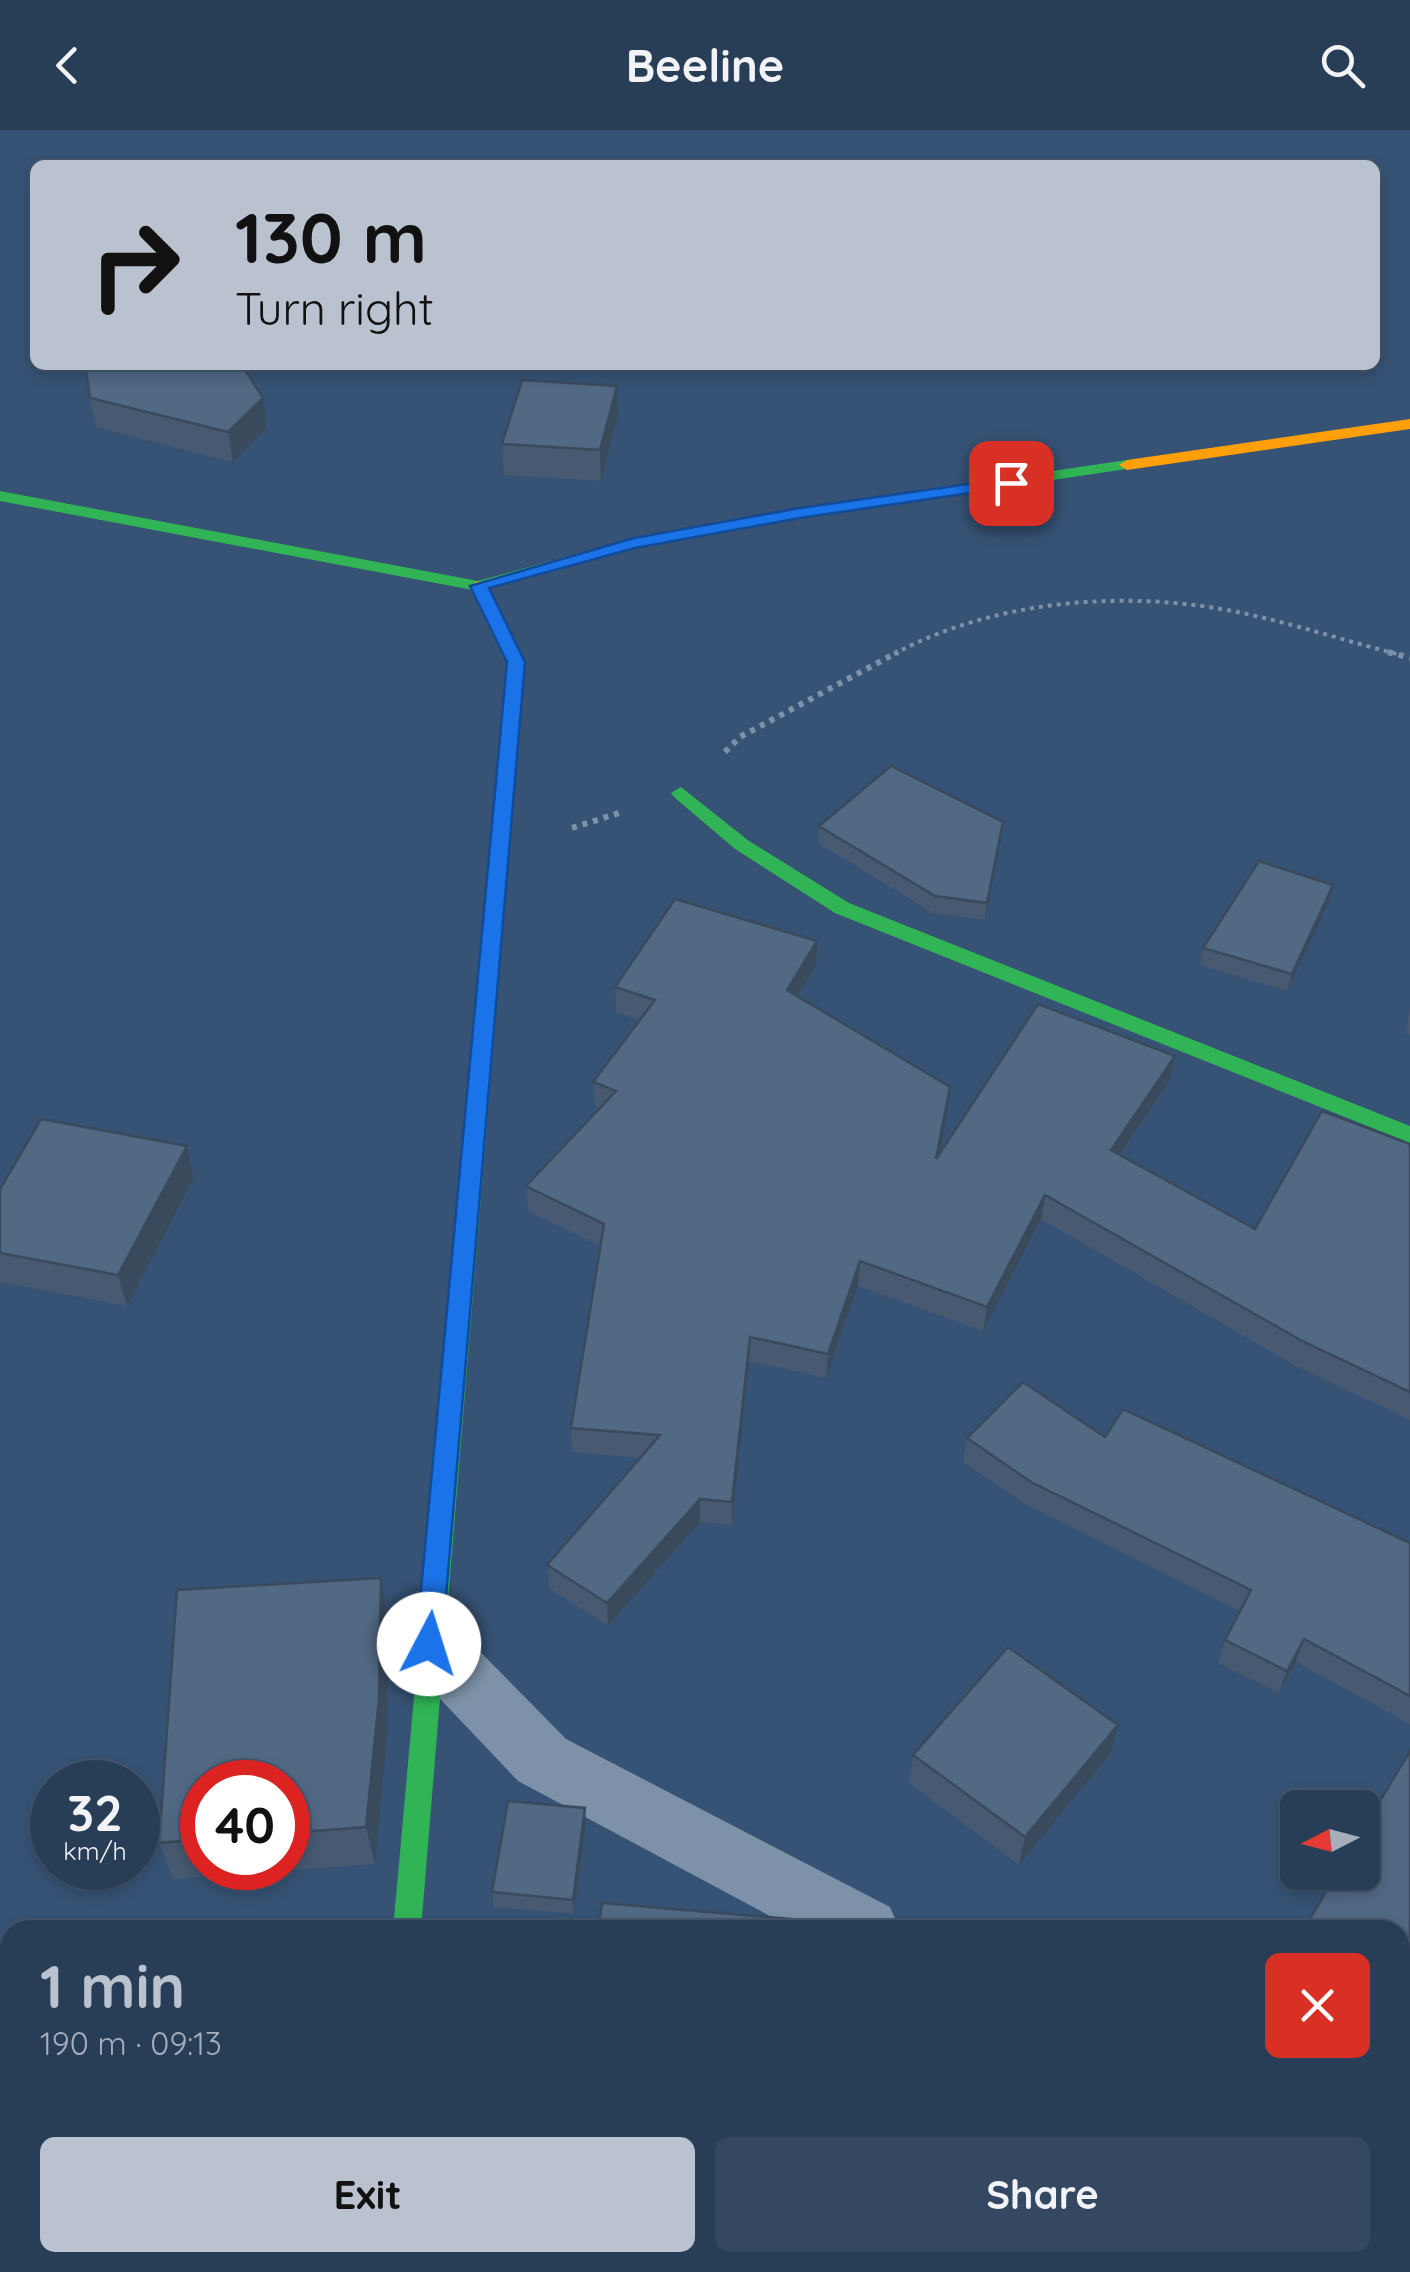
<!DOCTYPE html>
<meta charset="utf-8">
<style>
body{margin:0;font-family:Quicksand,sans-serif;background:#344961;color:#f1f3f6;height:100vh;display:flex;flex-direction:column;font-size:38px;white-space:nowrap}
*{box-sizing:border-box;margin:0}
p{font-size:32px;color:#a5aeba}
.icon{flex:none;width:55px;height:55px;fill:none;stroke:currentColor;stroke-width:2;stroke-linecap:round;stroke-linejoin:round}
.map{position:relative;flex:1;overflow:hidden}
.drawer{position:absolute;left:0px;top:1790px;width:1410px;height:352px;display:flex;flex-direction:column;background:#283e57;border-radius:30px 30px 0 0;box-shadow:0 5px 15px #0003,0 0 0 2px #44576d}
.drawer>*{flex:none}
.banner{position:absolute;left:30px;top:30px;width:1350px;height:210px;border-radius:15px;box-shadow:0 5px 15px #0003,0 0 0 2px #44576d;background:#b9c2ce;color:#111;overflow:hidden}
.needle{width:65px;rotate:264deg}
.buttons{position:absolute;left:1280px;top:1660px;display:grid;gap:20px}
.buttons a{display:grid;place-items:center;width:100px;height:100px;border-radius:15px;background:#283e57;box-shadow:0 5px 15px #0003,0 0 0 2px #44576d;font-size:50px}
.speed{position:absolute;left:30px;top:1630px;display:flex;gap:20px;font-size:50px;font-weight:700;text-align:center}
.speed>*{display:grid;place-content:center;width:130px;height:130px;border-radius:50%;background:#283e57;box-shadow:0 5px 15px #0003,0 0 0 2px #44576d;line-height:1}
.speed small{font-size:25px;font-weight:400}
.speed .limit{border:15px solid #d22;background:#fff;color:#111}
.pin{position:absolute;display:grid;place-items:center;width:85px;height:85px;color:#fff;margin:-42px;border-radius:20px;box-shadow:0 5px 15px #0006}
.me{position:absolute;width:110px;margin:-55px;rotate:5deg;stroke-linejoin:round;filter:drop-shadow(0 0 8px #0008)}
.turn{display:flex;align-items:center;gap:35px;height:210px;padding:0 40px;font-size:45px}
.turn .icon{width:130px;height:130px;stroke-width:2.5}
.turn b{display:block;font-size:70px;line-height:85px}
.round{display:grid;place-items:center;flex:none;width:105px;height:105px;border-radius:15px;background:#344961}
.summary{display:flex;align-items:center;justify-content:space-between;height:170px;padding:0 40px}
h1{font-size:60px;font-weight:700;line-height:75px;color:#b9c2ce}
.primary-button{display:flex;gap:20px;margin-top:auto;padding:20px 40px}
.primary-button a{flex:1;height:115px;border-radius:15px;background:#b9c2ce;color:#111;font-size:40px;font-weight:700;line-height:115px;text-align:center}
.primary-button a+a{background:#344961;color:#f1f3f6}
header{display:flex;justify-content:space-between;align-items:center;height:130px;padding:0 40px;background:#283e57;font-size:45px;font-weight:700}
.map>svg:first-child{display:block}
</style>
<header><svg class="icon" aria-label="back" viewBox="0 0 24 24"><path d="M15 5l-7 7 7 7"/></svg>Beeline<svg class="icon" aria-label="search" viewBox="0 0 24 24"><circle cx="10" cy="10" r="6"/><path d="M15 15l6 6"/></svg></header>
<div class="map">
<svg width="1410" height="2142" viewBox="0 0 1410 2142">
<rect width="100%" height="100%" fill="#365274"/>
<g fill="none" stroke-linecap="round" stroke-linejoin="round">
<path stroke="#7d92a8" stroke-width="4" stroke-dasharray="4 5" stroke-linecap="butt" d="M 894,524 C 996,469 1129,459 1242,483 C 1294,494 1346,511 1397,524"/>
<path stroke="#7d92a8" stroke-width="6" stroke-dasharray="5 6" stroke-linecap="butt" d="M 1388,522 L 1410,528
M 725,622 L 740,607 L 898,522
M 572,698 L 622,682"/>
<path fill="#7d92a8" fill-rule="evenodd" d="M 429,1485 L 452,1493 L 566,1609 L 890,1777 L 900,1800 L 796,1800 L 518,1651 L 406,1533 L 397,1513 L 406,1493 Z
M 1400,2104 L 1410,2111 L 1410,2142 L 1341,2142 L 1337,2132 L 1400,2132 Z"/>
<path fill="#30b455" fill-rule="evenodd" d="M 1127,330 L 1133,332 L 1133,338 L 801,388 L 636,418 L 478,461 L 0,371 L 0,361 L 478,451 L 634,408 L 801,378 Z
M 681,657 L 749,711 L 849,773 L 1410,996 L 1410,1013 L 835,783 L 735,719 L 674,667 L 671,663 Z
M 491,817 L 501,824 L 421,1800 L 393,1800 L 481,824 Z"/>
<path fill="#ff9f0a" fill-rule="evenodd" d="M 1410,289 L 1410,299 L 1127,340 L 1119,335 L 1127,330 Z
M 478,451 L 487,456 L 525,531 L 501,824 L 491,831 L 481,824 L 507,531 L 469,456 Z
M 362,2132 L 394,2132 L 393,2142 L 361,2142 Z"/>
</g>
<path fill="#475a72" fill-rule="evenodd" d="M 90,268 L 263,268 L 267,297 L 233,332 L 96,297 Z
M 618,286 L 601,351 L 504,345 L 502,314 Z
M 1003,692 L 985,790 L 933,783 L 818,713 L 819,696 Z
M 1329,772 L 1287,861 L 1200,835 L 1203,818 Z
M 816,836 L 798,866 L 950,957 L 948,981 L 940,1024 L 1170,950 L 1120,1025 L 1255,1099 L 1410,1014 L 1410,1290 L 1296,1236 L 1041,1089 L 983,1201 L 858,1156 L 826,1248 L 749,1231 L 732,1395 L 700,1392 L 608,1496 L 549,1458 L 547,1435 L 641,1328 L 572,1322 L 571,1298 L 600,1116 L 528,1081 L 526,1056 L 599,979 L 595,977 L 593,952 L 640,890 L 616,882 L 615,857 Z
M 1410,876 L 1410,905 L 1406,904 Z
M 187,1016 L 194,1048 L 127,1176 L 0,1152 L 0,1059 Z
M 1105,1307 L 1410,1413 L 1410,1594 L 1296,1532 L 1279,1563 L 1218,1533 L 1225,1510 L 1240,1481 L 1027,1375 L 963,1332 L 967,1308 Z
M 381,1448 L 388,1487 L 387,1606 L 375,1734 L 173,1749 L 159,1713 L 177,1460 ZM 202,1652 L 288,1652 L 288,1738 L 202,1738 Z
M 1118,1595 L 1111,1623 L 1019,1735 L 909,1653 L 913,1625 Z
M 1410,1621 L 1410,2095 L 1400,2088 L 1400,1800 Z
M 586,1693 L 574,1784 L 494,1777 L 492,1762 Z
M 455,2132 L 813,2132 L 811,2142 L 479,2142 Z
M 963,2132 L 1152,2132 L 1151,2142 L 972,2142 Z"/>
<path fill="#394a5c" d="M 617,256 L 618,286 L 601,351 L 600,320 Z
M 263,268 L 267,297 L 233,332 L 228,302 Z
M 1003,692 L 1001,709 L 985,790 L 987,773 Z
M 1333,755 L 1329,772 L 1287,861 L 1292,844 Z
M 817,811 L 816,836 L 786,885 L 787,860 Z
M 1175,926 L 1170,950 L 1106,1045 L 1111,1020 Z
M 950,957 L 948,981 L 934,1053 L 936,1029 Z
M 187,1016 L 194,1048 L 127,1176 L 118,1145 Z
M 1045,1065 L 1041,1089 L 983,1201 L 987,1177 Z
M 860,1131 L 858,1156 L 826,1248 L 828,1224 Z
M 750,1207 L 749,1231 L 732,1395 L 732,1372 Z
M 700,1369 L 700,1392 L 608,1496 L 607,1473 Z
M 381,1448 L 388,1487 L 387,1606 L 375,1734 L 366,1697 Z
M 1304,1509 L 1296,1532 L 1279,1563 L 1287,1541 Z
M 1118,1595 L 1111,1623 L 1019,1735 L 1025,1707 Z
M 585,1678 L 586,1693 L 574,1784 L 573,1770 Z"/>
<path fill="#526984" stroke="#394a5c" stroke-width="2.5" d="M 85,235 L 242,235 L 263,268 L 228,302 L 90,268 Z
M 522,250 L 617,256 L 600,320 L 502,314 Z
M 891,636 L 1003,692 L 987,773 L 935,766 L 819,696 Z
M 1259,731 L 1333,755 L 1292,844 L 1203,818 Z
M 675,769 L 817,811 L 787,860 L 950,957 L 936,1029 L 1038,874 L 1175,926 L 1111,1020 L 1255,1099 L 1322,981 L 1410,1014 L 1410,1262 L 1304,1212 L 1045,1065 L 987,1177 L 860,1131 L 828,1224 L 750,1207 L 732,1372 L 700,1369 L 607,1473 L 547,1435 L 660,1305 L 571,1298 L 604,1094 L 526,1056 L 616,961 L 593,952 L 655,870 L 615,857 Z
M 41,989 L 187,1016 L 118,1145 L 0,1123 L 0,1059 Z
M 1023,1252 L 1105,1307 L 1123,1279 L 1410,1413 L 1410,1566 L 1304,1509 L 1287,1541 L 1225,1510 L 1251,1460 L 1031,1352 L 967,1308 Z
M 381,1448 L 379,1568 L 366,1697 L 288,1703 L 288,1652 L 202,1652 L 202,1709 L 159,1713 L 177,1460 Z
M 1008,1517 L 1118,1595 L 1025,1707 L 913,1625 Z
M 1410,1621 L 1410,2070 L 1400,2063 L 1400,1800 L 1303,1800 L 1338,1742 L 1362,1742 L 1362,1701 Z
M 508,1671 L 585,1678 L 573,1770 L 492,1762 Z
M 602,1773 L 837,1793 L 859,1800 L 598,1800 Z
M 504,2132 L 809,2132 L 807,2142 L 501,2142 Z
M 1152,2132 L 1151,2142 L 1030,2142 L 993,2132 Z"/>
<path fill="#1a73e8" stroke="#114b97" stroke-width="2.5" d="M 1011,348 L 1019,353 L 1017,356 L 800,388 L 635,418 L 489,458 L 525,532 L 442,1514 L 438,1522 L 429,1525 L 420,1522 L 416,1514 L 507,532 L 470,456 L 634,408 L 800,378 Z"/>
</svg>
<div class="buttons">
<a><svg class="needle" viewBox="-14 -14 28 28"><path d="M0-13l5 13h-10z" fill="#e53935"/><path d="M0 13l5-13h-10z" fill="#a5aeba"/></svg></a>
</div>
<div class="speed"><div>32<small>km/h</small></div><div class="limit">40</div></div>
<div class="pin" style="left:1011px;top:353px;background:#d93025"><svg class="icon" aria-label="arrive" viewBox="0 0 24 24"><path d="M6 21V4h12l-3 4 3 4H6"/></svg></div>
<svg class="me" style="left:429px;top:1514px" viewBox="-20 -20 40 40"><circle r="19" fill="#fff"/><path d="M0-13L10 11 0 6-10 11z" fill="#1a73e8"/></svg>
<div class="banner">
<div class="turn"><svg class="icon" aria-label="right" viewBox="0 0 24 24"><path d="M7 20v-9h11M14 6l5 5-5 5"/></svg><div><b>130 m</b>Turn right</div></div>
</div>
<section class="drawer">
<div class="summary"><div><h1>1 min</h1><p>190 m · 09:13</p></div><a class="round" style="background:#d93025;color:#fff"><svg class="icon" aria-label="close" viewBox="0 0 24 24"><path d="M6 6l12 12M18 6L6 18"/></svg></a></div>
<div class="primary-button"><a>Exit</a><a>Share</a></div>
</section>
</div>
